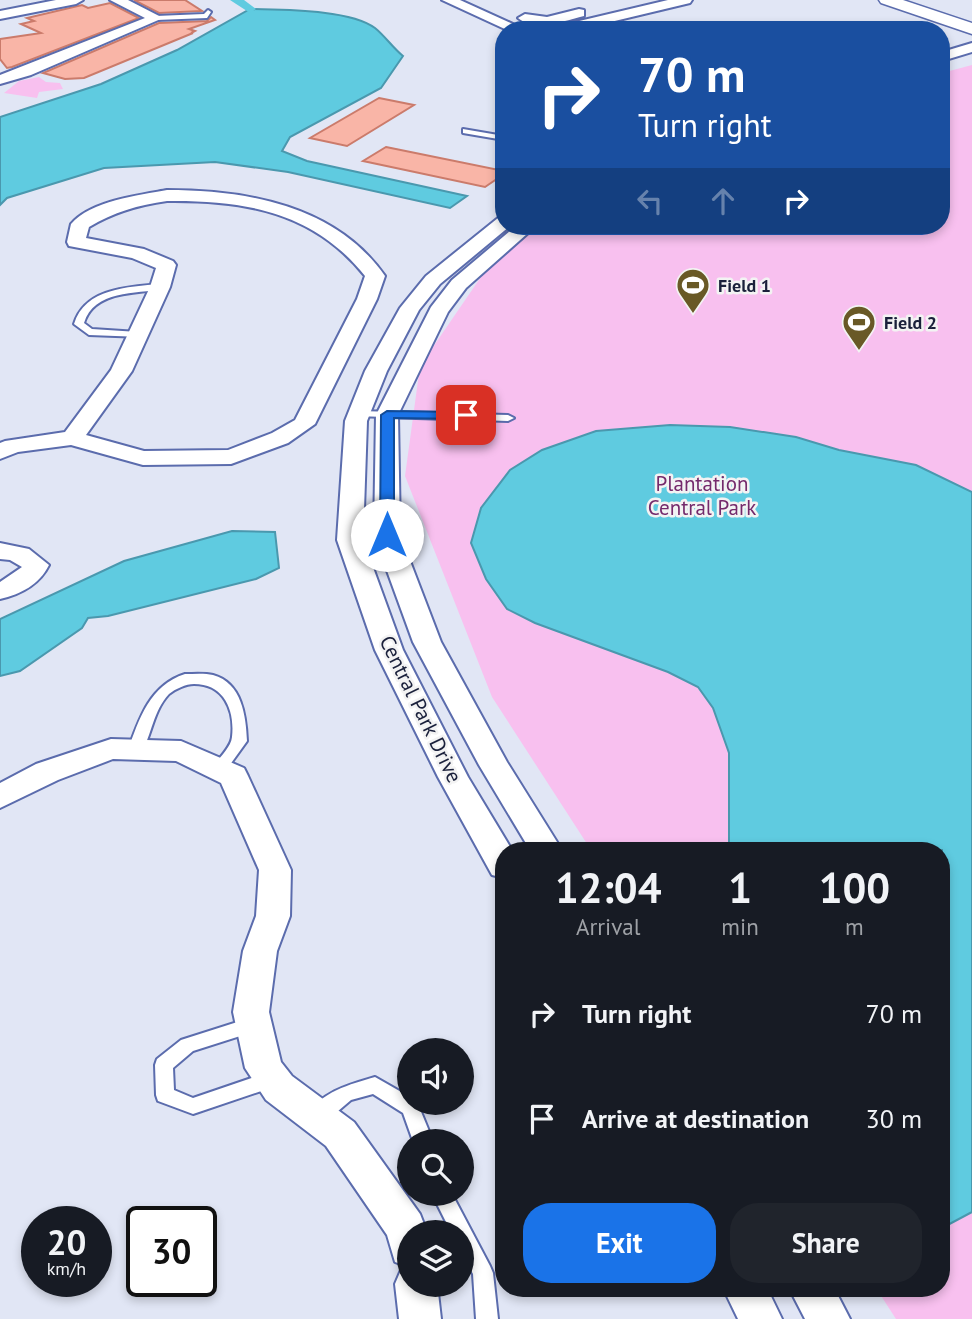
<!DOCTYPE html>
<style>
body{margin:0;font-family:"PT Sans",sans-serif;background:#20242c;color:#f1f3f6;height:100vh;display:flex;flex-direction:column;font-size:26px;white-space:nowrap}
*{box-sizing:border-box;margin:0}
p{font-size:23px;color:#9ea1a6}
.icon{flex:none;width:38px;height:38px;fill:none;stroke:currentColor;stroke-width:2;stroke-linecap:round;stroke-linejoin:round}
.map{position:relative;flex:1;overflow:hidden}
.sheet{position:absolute;left:495px;top:842px;width:455px;height:455px;display:flex;flex-direction:column;background:#171b24;border-radius:28px;box-shadow:0 4px 10px #0003}
.sheet>*{flex:none}
.hud{position:absolute;left:495px;top:21px;width:455px;height:214px;border-radius:28px;box-shadow:0 4px 10px #0003;background:#1a4fa0;color:#fff;overflow:hidden}
.tools{position:absolute;left:397px;top:1038px;display:grid;gap:14px}
.tools a{display:grid;place-items:center;width:77px;height:77px;border-radius:50%;background:#171b24;box-shadow:0 4px 10px #0003;font-size:35px}
.speed{position:absolute;left:21px;top:1206px;display:flex;gap:14px;font-size:35px;font-weight:700;text-align:center}
.speed>*{display:grid;place-content:center;width:91px;height:91px;border-radius:50%;background:#171b24;box-shadow:0 4px 10px #0003;line-height:1}
.speed small{font-size:18px;font-weight:400}
.speed .limit{border:4px solid #111;border-radius:10px;background:#fff;color:#111}
.pin{position:absolute;display:grid;place-items:center;width:60px;height:60px;color:#fff;margin:-30px;border-radius:14px;box-shadow:0 4px 10px #0006}
.me{position:absolute;width:77px;margin:-38px;rotate:0deg;stroke-linejoin:round;filter:drop-shadow(0 0 5px #0008)}
.turn{display:flex;align-items:center;gap:24px;height:147px;padding:0 28px;font-size:32px}
.turn .icon{width:91px;height:91px;stroke-width:2.5}
.turn b{display:block;font-size:49px;line-height:60px}
.lanes{display:flex;align-items:center;height:66px;padding:0 28px;background:#0003;justify-content:center;gap:35px;direction:ltr}
.lanes .off{opacity:.35}
.eta{display:flex;justify-content:space-evenly;align-items:center;height:119px;text-align:center}
.eta b{font-size:42px;font-weight:700;line-height:49px}
.primary-button{display:flex;gap:14px;margin-top:auto;padding:14px 28px}
.primary-button a{flex:1;height:80px;border-radius:28px;background:#1a73e8;color:#fff;font-size:28px;font-weight:700;line-height:80px;text-align:center}
.primary-button a+a{background:#20242c;color:#f1f3f6}
ul{padding:0;list-style:none}
li{display:flex;align-items:center;gap:21px;height:105px;padding:0 28px}
li div{flex:1}
li b{display:block;font-size:26px}
li em{font-style:normal}
.map>svg:first-child{display:block}
</style>
<div class="map">
<svg width="972" height="1319" viewBox="0 0 972 1319">
<rect width="100%" height="100%" fill="#e1e6f5"/>
<path fill="#f8c0ef" d="M 972,65 L 972,1319 L 896,1319 L 876,1288 L 942,1288 L 942,850 L 591,850 L 492,697 L 405,476 L 420,366 L 485,271 L 537,226 L 942,226 L 942,73 Z
M 39,77 L 46,82 L 60,83 L 63,89 L 39,92 L 37,98 L 4,93 L 19,81 Z"/>
<path fill="#5fcbe0" stroke="#4a98ae" stroke-width="2" d="M 250,9 C 282,10 350,9 375,28 C 385,36 393,48 403,56 L 381,88 L 290,137 L 282,151 L 307,161 L 467,196 L 450,208 L 288,172 L 215,162 L 104,168 L 7,198 L 0,205 L 0,117 L 101,84 L 177,50 Z
M 670,425 L 730,427 L 796,437 L 839,450 L 916,465 L 972,492 L 972,1212 L 942,1228 L 942,850 L 729,850 L 729,753 L 713,708 L 698,687 L 668,672 L 535,623 L 507,609 L 486,579 L 471,543 L 481,508 L 510,470 L 542,450 L 596,431 Z
M 232,531 L 275,532 L 279,568 L 256,579 L 108,616 L 88,618 L 82,628 L 20,671 L 0,676 L 0,619 L 124,561 Z"/>
<g fill="none" stroke-linecap="round" stroke-linejoin="round">
<path fill="#5fcbe0" fill-rule="evenodd" d="M 230,0 L 244,0 L 256,9 L 250,13 Z"/>
</g>
<path fill="#f9b5a7" stroke="#cb7b6b" stroke-width="2" d="M 134,0 L 185,0 L 202,11 L 159,13 Z
M 110,3 L 139,18 L 12,67 L 7,68 L 0,59 L 0,39 L 41,33 L 21,24 L 34,21 L 27,18 L 82,5 L 88,8 Z
M 211,17 L 215,20 L 189,29 L 195,31 L 191,33 L 193,33 L 84,78 L 65,79 L 43,73 L 159,23 L 207,21 Z
M 379,98 L 414,105 L 347,146 L 310,138 Z
M 386,147 L 504,171 L 504,174 L 485,187 L 363,161 Z"/>
<g fill="none" stroke-linecap="round" stroke-linejoin="round">
<defs>
<path id="service" d="M 208,10 L 211,12 L 207,18 L 156,20 L 153,18 L 156,16 L 204,14 Z
M 463,129 L 504,136 L 504,140 L 463,133 Z
M 609,226 L 624,226 L 634,230 L 629,233 Z
M 160,284 L 165,287 L 163,289 C 136,294 94,290 84,323 L 92,329 L 138,332 L 143,335 L 142,337 L 89,335 L 74,324 C 85,288 128,287 160,284 Z
M 359,411 L 508,415 L 514,418 L 508,421 L 355,416 L 353,414 Z
M 185,674 C 194,674 205,673 213,675 C 242,683 246,716 247,741 L 224,773 L 214,773 L 211,769 C 217,760 231,748 232,737 C 235,710 224,684 194,684 C 186,684 175,689 169,694 C 153,711 152,734 141,754 L 131,754 L 128,750 C 139,719 150,685 185,674 Z
M 253,1017 L 259,1020 L 262,1025 L 259,1030 L 193,1051 L 173,1068 L 174,1090 L 193,1098 L 272,1071 L 279,1073 L 281,1079 L 279,1085 L 193,1114 L 158,1101 L 156,1095 L 155,1065 L 157,1059 L 181,1040 Z
M 375,1077 L 410,1097 L 410,1102 L 417,1102 L 433,1141 L 413,1141 L 403,1113 L 373,1094 L 351,1100 L 324,1123 L 317,1125 L 310,1123 L 307,1117 C 319,1092 351,1084 375,1077 Z
M 432,1194 L 452,1194 L 490,1266 L 493,1273 L 498,1319 L 476,1319 L 473,1274 L 462,1253 L 462,1232 L 451,1232 Z"/>
<path id="minor" d="M 56,0 L 83,0 L 76,4 L 0,19 L 0,11 Z
M 110,0 L 128,0 L 163,18 L 31,75 L 0,84 L 0,75 L 145,18 Z
M 442,0 L 460,0 L 526,30 L 507,30 Z
M 668,0 L 692,0 L 690,3 L 577,30 L 552,30 L 554,27 Z
M 579,9 L 584,10 L 584,16 C 564,21 535,32 518,18 L 525,14 L 547,17 Z
M 972,43 L 972,52 L 942,61 L 942,52 Z
M 167,190 C 248,190 336,206 385,276 L 377,299 L 315,424 L 288,443 L 231,464 L 143,465 L 71,445 L 18,452 L 0,459 L 0,443 L 5,441 L 65,432 L 111,370 L 150,287 L 156,268 L 132,258 L 69,246 L 67,242 L 71,224 C 90,201 139,195 167,190 ZM 167,201 C 245,200 314,212 365,276 L 357,299 L 295,420 L 272,433 L 228,450 L 144,451 L 86,435 L 132,371 L 170,287 L 176,265 L 173,261 L 144,249 L 86,238 L 89,227 C 114,212 138,205 167,201 Z
M 504,217 L 504,226 L 510,226 L 440,284 L 419,310 L 387,371 L 367,421 L 363,540 L 403,650 L 468,777 L 512,850 L 504,850 L 504,878 L 492,875 L 438,777 L 375,650 L 337,540 L 345,421 L 365,371 L 400,308 L 426,276 L 498,218 Z
M 516,226 L 536,226 L 466,288 L 448,312 L 398,415 L 400,535 L 441,642 L 507,762 L 562,850 L 530,850 L 479,765 L 413,642 L 374,535 L 376,415 L 431,307 L 452,280 Z
M 0,543 L 29,549 L 49,565 C 39,585 21,594 0,599 L 0,582 L 22,567 L 10,560 L 0,559 Z
M 111,739 L 181,741 L 244,768 L 248,776 L 291,870 L 290,916 L 277,951 L 269,1012 L 281,1062 L 292,1076 L 354,1122 L 420,1214 L 427,1232 L 410,1232 L 410,1284 L 437,1284 L 441,1319 L 399,1319 L 395,1284 L 401,1270 L 408,1267 L 395,1262 L 387,1235 L 326,1146 L 266,1100 L 245,1068 L 233,1012 L 243,951 L 256,916 L 259,870 L 221,783 L 176,761 L 113,759 L 58,780 L 0,808 L 0,783 L 36,764 Z
M 723,1288 L 767,1288 L 782,1319 L 738,1319 Z
M 789,1288 L 834,1288 L 850,1319 L 805,1319 Z"/>
<path id="tertiary" d="M 879,0 L 903,0 L 972,23 L 972,34 L 881,3 Z"/>
</defs>
<use href="#service" stroke="#5b6cad" stroke-width="4"/>
<use href="#minor" stroke="#5b6cad" stroke-width="4"/>
<use href="#tertiary" stroke="#5b6cad" stroke-width="3"/>
<use href="#service" fill="#fff" fill-rule="evenodd"/>
<use href="#minor" fill="#fff" fill-rule="evenodd"/>
<use href="#tertiary" fill="#fff" fill-rule="evenodd"/>
</g>
<path fill="#1a73e8" stroke="#114b97" stroke-width="2" d="M 387,411 L 466,412 L 472,415 L 466,419 L 394,418 L 394,535 L 387,540 L 380,535 L 381,415 Z"/>
<defs>
<symbol id="stadium-pin" viewBox="-11 -11 22 30"><path d="M0 17L-7.5 6A9.5 9.5 0 1 1 7.5 6Z" fill="#695926" stroke="#f3f3f3"/><path d="M0-5a6.5 5 0 1 0 0 10a6.5 5 0 1 0 0-10ZM-3.5-1.8h7v3.6h-7Z" fill="#fff"/></symbol>
</defs>
<g fill-rule="evenodd">
<use href="#stadium-pin" x="674" y="266" width="38" height="52"/>
<use href="#stadium-pin" x="840" y="303" width="38" height="52"/>
</g>
<g text-anchor="middle" dominant-baseline="central" stroke-width="5" stroke-linejoin="round" paint-order="stroke">
<g font-size="18" font-weight="bold" fill="#1a203b" stroke="#f3f3f3" text-anchor="start">
<text x="718" y="285">Field 1</text>
<text x="884" y="322">Field 2</text>
</g>
<g font-size="21" fill="#742a6c" stroke="#f3f3f3">
<text x="702" y="483">Plantation<tspan x="702" dy="24">Central Park</tspan></text>
</g>
<g font-size="21" fill="#1a203b" stroke="#f3f3f3">
<text transform="translate(421 709) rotate(64)">Central Park Drive</text>
</g>
</g>
</svg>
<div class="tools">
<a><svg class="icon" aria-label="sound" viewBox="0 0 24 24"><path d="M4 9h4l5-4v14l-5-4H4zM17 9q2 3 0 6"/></svg></a>
<a><svg class="icon" aria-label="search" viewBox="0 0 24 24"><circle cx="10" cy="10" r="6"/><path d="M15 15l6 6"/></svg></a>
<a><svg class="icon" aria-label="layers" viewBox="0 0 24 24"><path d="M12 4l9 5-9 5-9-5zM3 14l9 5 9-5"/></svg></a>
</div>
<div class="speed"><div>20<small>km/h</small></div><div class="limit">30</div></div>
<div class="pin" style="left:466px;top:415px;background:#d93025"><svg class="icon" aria-label="arrive" viewBox="0 0 24 24"><path d="M6 21V4h12l-3 4 3 4H6"/></svg></div>
<svg class="me" style="left:387px;top:535px" viewBox="-20 -20 40 40"><circle r="19" fill="#fff"/><path d="M0-13L10 11 0 6-10 11z" fill="#1a73e8"/></svg>
<div class="hud">
<div class="turn"><svg class="icon" aria-label="right" viewBox="0 0 24 24"><path d="M7 20v-9h11M14 6l5 5-5 5"/></svg><div><b>70 m</b>Turn right</div></div>
<div class="lanes"><svg class="icon off" aria-label="left" viewBox="0 0 24 24"><path d="M17 20v-9H6M10 6l-5 5 5 5"/></svg><svg class="icon off" aria-label="ahead" viewBox="0 0 24 24"><path d="M12 20V5M6 11l6-6 6 6"/></svg><svg class="icon" aria-label="right" viewBox="0 0 24 24"><path d="M7 20v-9h11M14 6l5 5-5 5"/></svg></div>
</div>
<section class="sheet">
<div class="eta">
<div><b>12:04</b><p>Arrival</p></div>
<div><b>1</b><p>min</p></div>
<div><b>100</b><p>m</p></div>
</div>
<ul>
<li><svg class="icon" aria-label="right" viewBox="0 0 24 24"><path d="M7 20v-9h11M14 6l5 5-5 5"/></svg><div><b>Turn right</b></div><em>70 m</em></li>
<li><svg class="icon" aria-label="arrive" viewBox="0 0 24 24"><path d="M6 21V4h12l-3 4 3 4H6"/></svg><div><b>Arrive at destination</b></div><em>30 m</em></li>
</ul>
<div class="primary-button"><a>Exit</a><a>Share</a></div>
</section>
</div>
